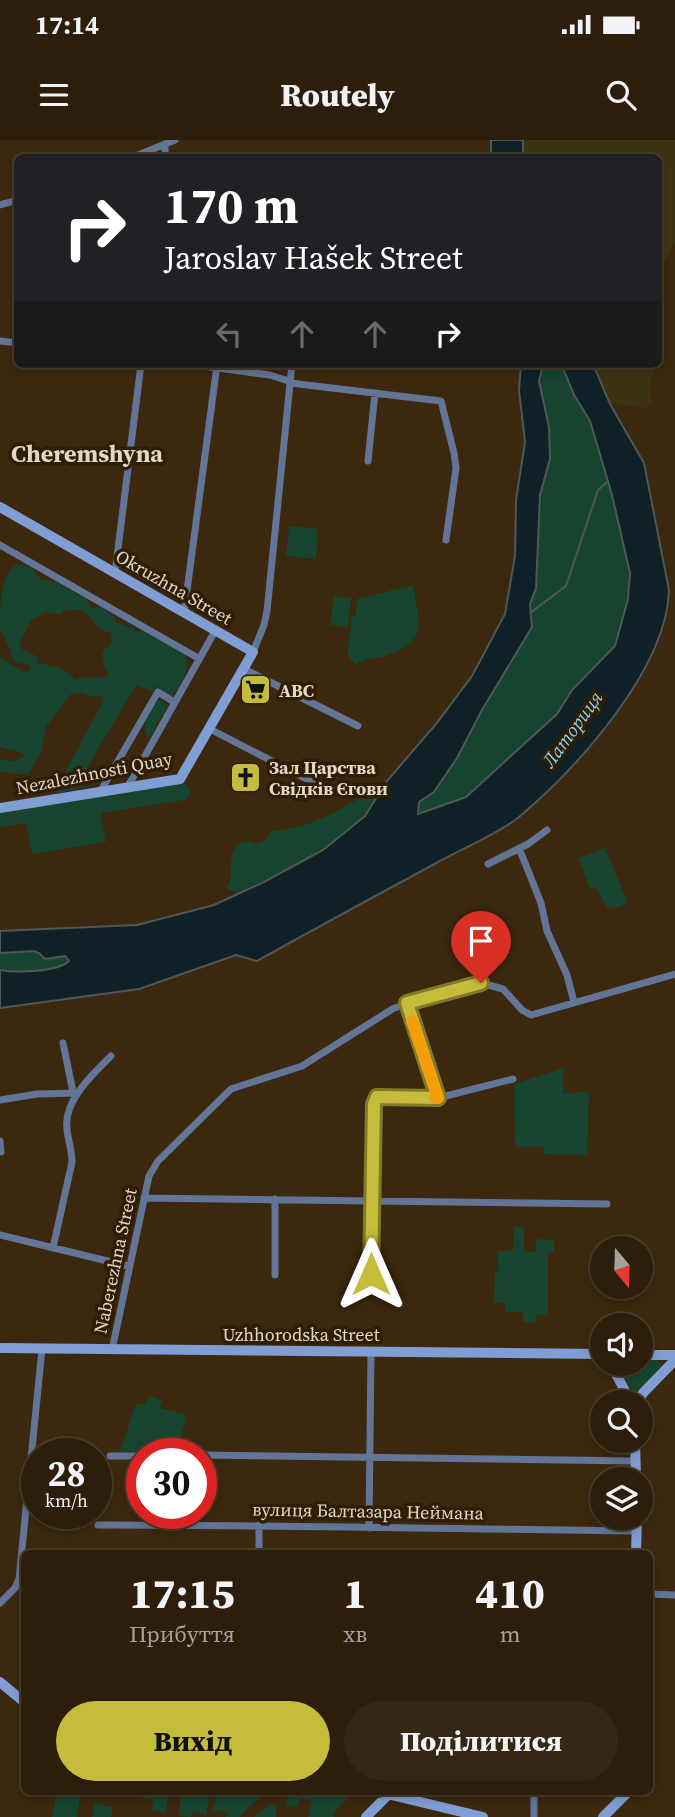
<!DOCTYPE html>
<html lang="uk">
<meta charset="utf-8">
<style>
body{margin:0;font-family:"Source Serif 4",serif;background:#342713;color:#f1f3f6;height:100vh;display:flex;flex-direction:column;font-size:26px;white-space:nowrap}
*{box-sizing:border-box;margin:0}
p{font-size:23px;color:#a6a29c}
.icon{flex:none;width:38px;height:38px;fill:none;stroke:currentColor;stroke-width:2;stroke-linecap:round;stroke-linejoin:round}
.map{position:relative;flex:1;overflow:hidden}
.panel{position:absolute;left:21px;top:1410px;width:632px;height:245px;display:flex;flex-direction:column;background:#2c1e0a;border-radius:10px;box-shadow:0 4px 10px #0003,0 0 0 2px #483c2b}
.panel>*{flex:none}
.guide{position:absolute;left:14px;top:14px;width:648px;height:214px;border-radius:10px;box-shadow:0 4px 10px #0003,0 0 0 2px #483c2b;background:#202124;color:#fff;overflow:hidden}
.needle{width:46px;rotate:161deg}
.tools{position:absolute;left:590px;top:1096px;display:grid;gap:14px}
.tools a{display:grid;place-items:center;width:63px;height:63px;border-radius:50%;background:#2c1e0a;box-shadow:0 4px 10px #0003,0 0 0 2px #483c2b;font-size:35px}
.speed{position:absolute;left:21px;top:1298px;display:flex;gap:14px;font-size:35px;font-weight:700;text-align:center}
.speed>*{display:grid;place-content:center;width:91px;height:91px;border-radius:50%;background:#2c1e0a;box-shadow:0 4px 10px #0003,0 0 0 2px #483c2b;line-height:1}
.speed small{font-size:18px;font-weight:400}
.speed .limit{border:10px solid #d22;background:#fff;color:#111}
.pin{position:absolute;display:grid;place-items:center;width:60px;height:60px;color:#fff;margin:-72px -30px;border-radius:50% 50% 50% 0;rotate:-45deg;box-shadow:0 0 7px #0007}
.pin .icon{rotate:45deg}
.me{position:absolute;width:77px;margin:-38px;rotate:0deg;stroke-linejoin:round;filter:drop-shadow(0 0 5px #0008)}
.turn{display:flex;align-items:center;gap:24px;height:147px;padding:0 35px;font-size:32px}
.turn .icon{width:91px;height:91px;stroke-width:2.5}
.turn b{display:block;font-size:49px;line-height:60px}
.lanes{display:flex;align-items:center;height:66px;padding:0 35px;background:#0003;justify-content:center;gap:35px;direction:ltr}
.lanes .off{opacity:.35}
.eta{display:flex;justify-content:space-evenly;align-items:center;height:119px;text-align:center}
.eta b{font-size:42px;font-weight:800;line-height:49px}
.action{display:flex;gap:14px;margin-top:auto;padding:14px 35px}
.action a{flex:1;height:80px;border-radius:42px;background:#c6bc3c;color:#111;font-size:28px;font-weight:800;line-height:80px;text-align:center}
.action a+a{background:#342713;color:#f1f3f6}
.status{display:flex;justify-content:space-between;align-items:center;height:49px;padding:0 35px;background:#2c1e0a;direction:ltr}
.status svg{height:19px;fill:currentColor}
header{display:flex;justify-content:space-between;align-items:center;height:91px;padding:0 35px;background:#2c1e0a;font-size:32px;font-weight:800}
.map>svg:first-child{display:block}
</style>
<div class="status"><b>17:14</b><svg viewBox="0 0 49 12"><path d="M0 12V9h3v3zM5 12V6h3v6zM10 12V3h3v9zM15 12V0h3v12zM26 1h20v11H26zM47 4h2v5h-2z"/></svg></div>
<header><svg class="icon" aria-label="menu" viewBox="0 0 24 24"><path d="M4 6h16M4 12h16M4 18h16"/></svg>Routely<svg class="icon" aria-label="search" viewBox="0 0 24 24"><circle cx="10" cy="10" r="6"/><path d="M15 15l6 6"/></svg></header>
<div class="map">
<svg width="675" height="1677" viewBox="0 0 675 1677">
<rect width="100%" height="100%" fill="#3b280e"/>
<path fill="#16442f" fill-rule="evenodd" d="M 543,224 L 559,224 L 563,228 L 574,255 L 590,281 L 612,355 L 630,433 L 628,459 L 615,506 L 572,550 L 557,574 L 466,657 L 418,674 L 419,662 L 434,652 L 457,618 L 482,570 L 532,487 L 530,464 L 536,448 L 540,355 L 550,319 L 549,287 L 539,241 Z
M 289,386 L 318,389 L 316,419 L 286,416 Z
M 16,424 L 31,427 L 42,440 C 62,439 67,452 85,457 L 92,469 L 100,466 L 114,477 L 116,482 L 134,488 L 136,494 L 141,490 L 186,515 C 189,529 182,546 171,556 L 157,546 L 153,552 L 136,545 L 87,628 L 88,639 L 84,648 L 58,653 L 55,651 L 104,560 L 102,556 L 93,557 L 81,553 L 71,554 L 46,587 L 41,613 L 29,633 L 24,635 L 0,631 L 0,620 L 15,621 L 24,616 L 22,613 L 0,607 L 0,517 L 25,533 L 30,530 L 31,525 L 18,523 L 12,518 C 10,503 2,498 0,487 C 0,466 0,438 16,424 ZM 63,470 C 68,471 75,469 80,470 C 95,475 94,491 113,493 L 110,498 L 112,503 L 102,512 L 105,529 L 109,532 L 105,538 L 87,537 L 75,540 C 64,527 54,526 38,523 L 39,517 L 23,510 L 19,505 L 31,480 L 45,472 L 62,474 Z
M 413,445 C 420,486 430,503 381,517 C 372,519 363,519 355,525 L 347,515 L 352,477 L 356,476 L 357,459 Z
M 334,456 L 351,458 L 348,487 L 330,485 Z
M 161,559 L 167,566 C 164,578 157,576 154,592 L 147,597 C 141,583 149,569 161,559 Z
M 180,639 L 188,647 L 190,656 L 185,660 L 101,673 L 106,702 L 32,714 L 26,683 L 0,687 L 0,668 Z
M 377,647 L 380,649 C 375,658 370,669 362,677 C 327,711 281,733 237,753 L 227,748 C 235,734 226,722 237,704 L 250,701 L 256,704 L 265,701 L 271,691 C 314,688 341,669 377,647 Z
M 605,708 L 628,763 L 614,769 L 612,766 L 607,768 L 596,747 L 590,749 L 579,718 Z
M 34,811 L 39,813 L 45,819 L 65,816 L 69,821 C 58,831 16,833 0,830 L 0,813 Z
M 563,928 L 563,953 L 589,952 L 587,1015 L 544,1014 L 544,1007 L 515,1007 L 514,944 Z
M 514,1087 L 524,1087 L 524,1112 L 536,1112 L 536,1099 L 554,1100 L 554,1112 L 548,1113 L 548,1175 L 536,1175 L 535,1183 L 523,1182 L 523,1172 L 505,1172 L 505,1163 L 494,1163 L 495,1131 L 498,1131 L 498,1111 L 513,1111 Z
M 641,1220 L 656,1220 L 662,1226 L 637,1252 L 633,1253 L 615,1223 L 640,1223 Z
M 149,1256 L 162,1260 L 160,1268 L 187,1275 L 177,1312 L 120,1312 L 136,1264 L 145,1265 Z
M 57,1652 L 81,1652 L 77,1677 L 52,1677 Z
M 140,1652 L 169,1652 L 165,1673 L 152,1670 L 153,1660 L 139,1657 Z
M 182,1652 L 210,1652 L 206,1677 L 204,1674 L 192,1672 L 191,1677 L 178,1676 Z
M 217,1652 L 266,1652 L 239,1677 L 225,1677 L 229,1672 L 213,1671 Z
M 288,1652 L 348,1652 C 347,1664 335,1666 334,1677 L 308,1677 L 312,1661 L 300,1658 L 297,1667 L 286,1665 Z
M 95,1663 L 113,1667 L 111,1677 L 92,1677 Z
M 271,1664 L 277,1666 L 276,1677 L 254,1677 Z"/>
<path fill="#3c3313" d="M 523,0 L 675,0 L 675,102 L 660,130 L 658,141 L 658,18 L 523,17 Z
M 589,224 L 656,224 L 649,245 L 652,263 L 646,269 L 629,265 L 610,264 Z"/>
<path fill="#102027" stroke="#4f5757" stroke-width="2" d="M 491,0 L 523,0 L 523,17 L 491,17 Z
M 521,224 L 543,224 L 539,241 L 549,287 L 550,319 L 540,355 L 536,448 L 530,464 L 532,487 L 482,570 L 457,618 L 434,652 L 419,662 L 418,674 L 466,657 L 557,574 L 572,550 L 615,506 L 628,459 L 630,433 L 612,355 L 590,281 L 574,255 L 563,228 L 559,224 L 593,224 L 610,264 L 644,323 L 669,450 C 667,529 577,628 519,677 C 501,692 462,709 440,721 C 379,754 318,787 257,821 L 236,815 L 139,849 L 0,868 L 0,830 C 16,833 58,832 69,821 L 65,816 L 45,819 L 39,813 L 34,811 L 0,813 L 0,791 L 137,785 L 214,765 L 264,742 L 323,710 L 365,676 L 387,641 L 436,584 L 472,536 L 505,474 L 515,416 L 516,360 L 525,302 L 519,250 Z"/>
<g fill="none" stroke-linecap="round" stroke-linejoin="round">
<path stroke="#4f5757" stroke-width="2" d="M 530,473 L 566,446 L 598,350 L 608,341"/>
<path stroke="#627597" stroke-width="7" d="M 165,4 L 165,18
M 131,18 L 175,0
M 0,65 L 18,60
M 0,201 L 18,203
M 188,224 L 270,235 L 298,244 L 441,261 L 454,313 L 456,328 L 446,400
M 368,321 L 375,253
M 0,405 L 198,518
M 115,433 L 141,224
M 184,473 L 217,225
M 253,512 L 264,485 L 267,471 L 292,224
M 244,529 L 358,586
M 208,588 L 322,647
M 127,648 L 215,491
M 100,652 L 158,552 L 174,562
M 519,708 L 541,763 L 547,791 L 567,835 L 574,862
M 488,724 L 528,704 L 547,690
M 407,863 L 438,958 L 513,939
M 63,903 L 73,952
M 0,960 L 37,954 L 78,953
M 0,1001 L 1,1012
M 144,1058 L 607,1064
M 275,1059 L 275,1135
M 0,1095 L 128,1126
M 53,1108 L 72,1022 C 72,1010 68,1001 67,989 C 63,961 93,934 111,916
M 371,1134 L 374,964 L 377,957 L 438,958
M 112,1210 L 149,1036 L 158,1021 L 231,949 L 302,926 L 394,868 L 481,843 L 503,849 L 522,870 L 531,875 L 675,834
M 201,1315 L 636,1321
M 110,1316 L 142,1316
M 98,1385 C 278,1385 457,1389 637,1391
M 369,1388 L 371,1212
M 259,1414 L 259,1385
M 649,1454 L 675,1455
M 0,1463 L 15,1448 L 19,1439 L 42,1209
M 534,1677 L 534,1652"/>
<path stroke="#809ed4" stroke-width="10" d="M 0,367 L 253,512 L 180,639 L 0,668
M 0,1208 L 602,1214
M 640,1215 L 675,1215
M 610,1223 L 631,1262
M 638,1262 L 643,1253 L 675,1220
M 635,1300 L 636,1339
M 636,1414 L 637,1377
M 0,1542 L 24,1562
M 379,1652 L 483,1677
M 366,1677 L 388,1655
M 603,1677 L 628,1652"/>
</g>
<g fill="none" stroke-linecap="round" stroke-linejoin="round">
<defs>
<path id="route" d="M 371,1134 L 374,964 L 377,957 L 438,958 L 407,863 L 481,843"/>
</defs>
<use href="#route" stroke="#817a27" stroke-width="18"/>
<use href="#route" stroke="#c6bc3c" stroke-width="12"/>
<path stroke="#f59e0b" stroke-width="12" d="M 412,881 L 438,958 L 435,958"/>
</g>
<defs>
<symbol id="supermarket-square" viewBox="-11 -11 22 22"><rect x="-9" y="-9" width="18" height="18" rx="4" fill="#c6bc3c" stroke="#301e04"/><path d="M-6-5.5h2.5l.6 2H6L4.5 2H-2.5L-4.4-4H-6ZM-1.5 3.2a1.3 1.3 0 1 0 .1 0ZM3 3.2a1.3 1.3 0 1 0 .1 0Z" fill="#111"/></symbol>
<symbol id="church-square" viewBox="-11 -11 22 22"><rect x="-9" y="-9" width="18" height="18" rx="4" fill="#c6bc3c" stroke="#301e04"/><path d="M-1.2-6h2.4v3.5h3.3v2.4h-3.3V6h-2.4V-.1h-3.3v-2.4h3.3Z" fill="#111"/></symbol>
</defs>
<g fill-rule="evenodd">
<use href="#supermarket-square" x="238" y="532" width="35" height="35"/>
<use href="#church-square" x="228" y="620" width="35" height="35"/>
</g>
<g text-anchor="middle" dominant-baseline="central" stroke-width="7" stroke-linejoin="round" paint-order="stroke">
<g font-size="18" fill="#e3d7c8" stroke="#301e04">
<text transform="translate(174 447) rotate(30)">Okruzhna Street</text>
<text transform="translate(94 633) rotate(-11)">Nezalezhnosti Quay</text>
<text transform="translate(115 1121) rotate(-78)">Naberezhna Street</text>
<text x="301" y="1194">Uzhhorodska Street</text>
<text transform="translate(368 1371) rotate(1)">вулиця Балтазара Неймана</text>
</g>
<g font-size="18" font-weight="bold" fill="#e3d7c8" stroke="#301e04" text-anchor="start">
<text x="279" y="550">ABC</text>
<text x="269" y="627">Зал Царства<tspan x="269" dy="21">Свідків Єгови</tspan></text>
</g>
<g font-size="19" font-style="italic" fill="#86d7fd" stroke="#301e04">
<text transform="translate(572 589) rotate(-54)">Латориця</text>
</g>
<g font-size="24" font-weight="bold" fill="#e3d7c8" stroke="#301e04">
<text x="87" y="313">Cheremshyna</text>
</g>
</g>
</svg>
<div class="tools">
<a><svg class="needle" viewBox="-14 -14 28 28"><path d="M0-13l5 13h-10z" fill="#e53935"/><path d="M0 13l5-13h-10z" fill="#a6a29c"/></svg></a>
<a><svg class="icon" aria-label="sound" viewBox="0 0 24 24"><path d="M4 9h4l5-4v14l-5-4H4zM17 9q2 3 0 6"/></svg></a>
<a><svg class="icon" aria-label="search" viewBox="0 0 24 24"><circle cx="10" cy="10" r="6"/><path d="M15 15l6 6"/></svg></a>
<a><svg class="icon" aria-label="layers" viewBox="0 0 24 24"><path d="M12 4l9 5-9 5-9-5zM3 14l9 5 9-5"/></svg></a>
</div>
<div class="speed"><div>28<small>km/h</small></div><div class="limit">30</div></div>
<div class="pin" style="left:481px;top:843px;background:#d93025"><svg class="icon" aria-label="arrive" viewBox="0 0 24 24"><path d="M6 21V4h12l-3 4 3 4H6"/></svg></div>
<svg class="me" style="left:371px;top:1134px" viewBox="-20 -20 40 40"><path d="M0-17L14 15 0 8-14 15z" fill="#c6bc3c" stroke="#fff" stroke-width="4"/></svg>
<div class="guide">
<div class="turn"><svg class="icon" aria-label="right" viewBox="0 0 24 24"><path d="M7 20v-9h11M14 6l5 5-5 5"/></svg><div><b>170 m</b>Jaroslav Hašek Street</div></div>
<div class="lanes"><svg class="icon off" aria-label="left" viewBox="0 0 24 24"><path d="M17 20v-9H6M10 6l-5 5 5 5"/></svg><svg class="icon off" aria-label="ahead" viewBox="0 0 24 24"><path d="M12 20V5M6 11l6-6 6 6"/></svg><svg class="icon off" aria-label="ahead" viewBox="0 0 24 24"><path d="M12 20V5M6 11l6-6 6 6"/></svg><svg class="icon" aria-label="right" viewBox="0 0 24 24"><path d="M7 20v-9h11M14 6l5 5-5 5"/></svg></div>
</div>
<section class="panel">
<div class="eta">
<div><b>17:15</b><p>Прибуття</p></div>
<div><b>1</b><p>хв</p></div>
<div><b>410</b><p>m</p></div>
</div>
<div class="action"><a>Вихід</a><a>Поділитися</a></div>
</section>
</div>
